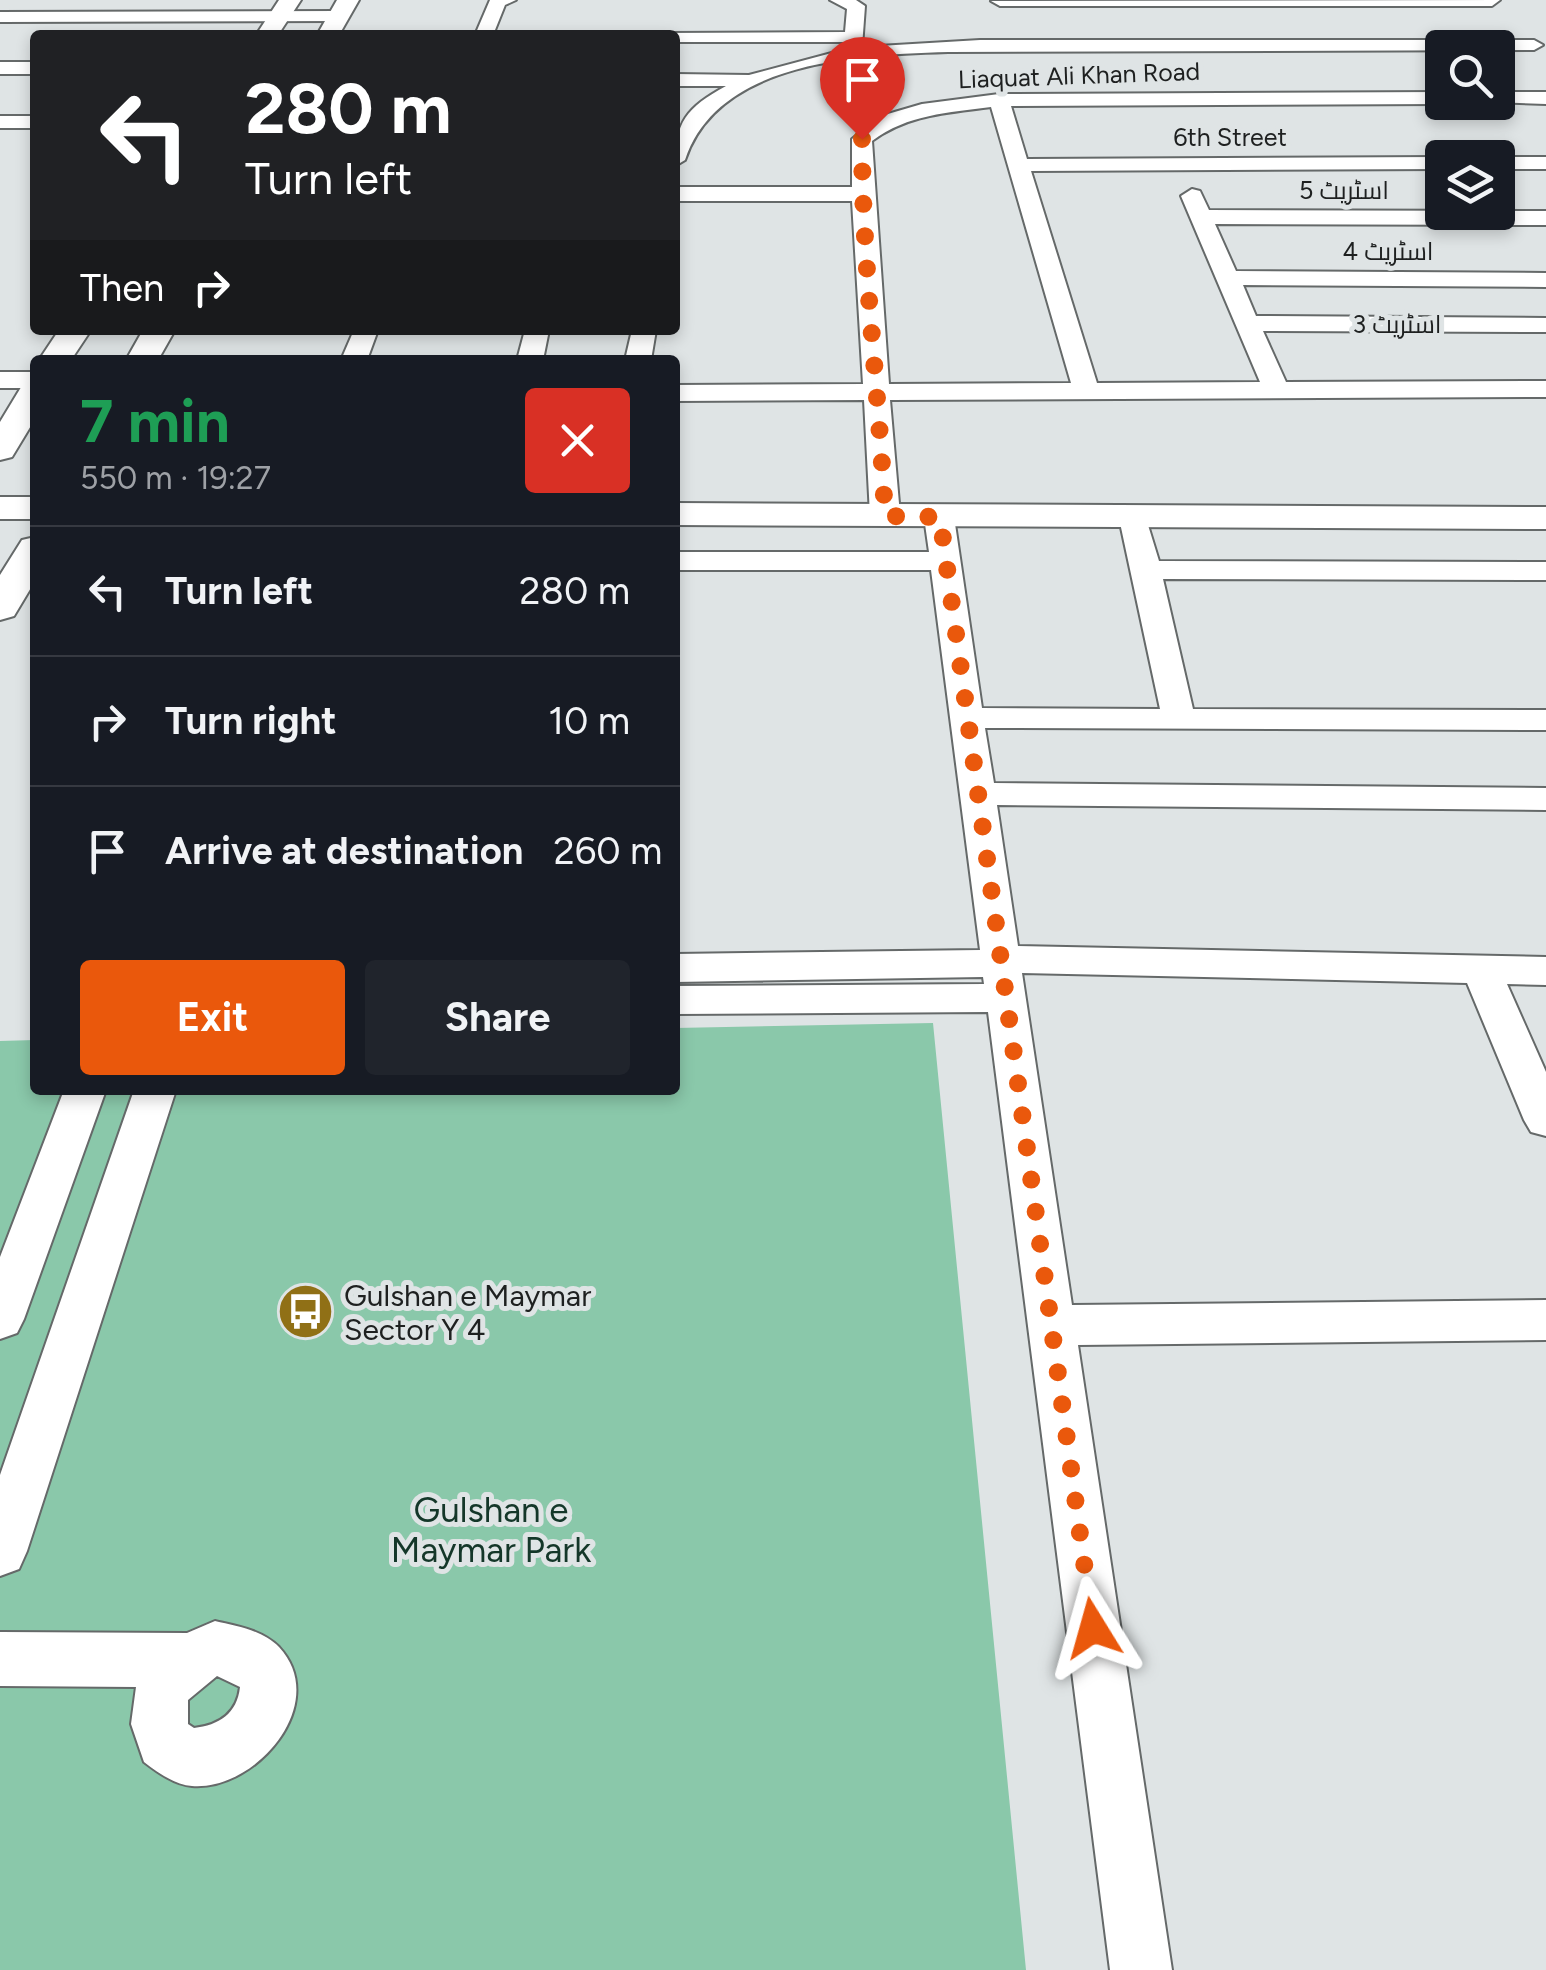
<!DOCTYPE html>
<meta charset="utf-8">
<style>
body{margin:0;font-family:Figtree,Cairo,sans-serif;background:#20242c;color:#f1f3f6;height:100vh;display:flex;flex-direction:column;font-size:38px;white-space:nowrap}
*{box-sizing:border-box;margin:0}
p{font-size:32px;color:#9ea1a6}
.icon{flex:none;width:55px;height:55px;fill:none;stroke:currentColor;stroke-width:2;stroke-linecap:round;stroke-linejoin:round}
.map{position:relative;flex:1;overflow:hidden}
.details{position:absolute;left:30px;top:355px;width:650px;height:740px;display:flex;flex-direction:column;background:#171b24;border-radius:10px;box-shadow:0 5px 15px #0003}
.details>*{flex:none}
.banner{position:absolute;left:30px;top:30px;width:650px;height:305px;border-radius:10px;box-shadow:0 5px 15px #0003;background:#202124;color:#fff;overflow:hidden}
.controls{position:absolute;left:1425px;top:30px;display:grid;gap:20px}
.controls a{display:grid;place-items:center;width:90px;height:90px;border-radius:10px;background:#171b24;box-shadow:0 5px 15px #0003;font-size:50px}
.pin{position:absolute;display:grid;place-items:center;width:85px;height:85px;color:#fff;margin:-102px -42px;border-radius:50% 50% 50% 0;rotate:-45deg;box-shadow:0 0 10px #0007}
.pin .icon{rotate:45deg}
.me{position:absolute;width:110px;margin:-55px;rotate:352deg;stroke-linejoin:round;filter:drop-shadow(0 0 8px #0008)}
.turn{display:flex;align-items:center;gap:35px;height:210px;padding:0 50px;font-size:45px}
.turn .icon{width:130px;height:130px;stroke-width:2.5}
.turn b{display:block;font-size:70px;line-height:85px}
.then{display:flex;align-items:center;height:95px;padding:0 50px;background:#0003;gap:20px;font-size:38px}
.round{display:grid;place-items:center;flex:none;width:105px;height:105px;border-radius:10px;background:#20242c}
.summary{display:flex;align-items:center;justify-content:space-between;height:170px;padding:0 50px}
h1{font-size:60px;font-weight:700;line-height:75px;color:#1e9e55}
.cta{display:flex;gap:20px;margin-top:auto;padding:20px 50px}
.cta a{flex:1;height:115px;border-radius:10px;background:#ea580c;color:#fff;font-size:40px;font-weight:700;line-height:115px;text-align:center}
.cta a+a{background:#20242c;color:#f1f3f6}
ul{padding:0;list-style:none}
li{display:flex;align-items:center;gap:30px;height:130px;padding:0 50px;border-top:2px solid #363941}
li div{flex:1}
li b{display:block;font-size:38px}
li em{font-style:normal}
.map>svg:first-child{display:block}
</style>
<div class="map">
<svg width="1546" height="1970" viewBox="0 0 1546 1970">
<rect width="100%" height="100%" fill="#dfe4e5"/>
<path fill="#8ac8aa" d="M 933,1023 L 1026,1970 L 0,1970 L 0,1041 L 35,1040 L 35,1090 L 675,1090 L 675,1028 Z"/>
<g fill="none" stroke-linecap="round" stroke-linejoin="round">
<defs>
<path id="minor" d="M 490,0 L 516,0 L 505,5 L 493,35 L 475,35 Z
M 830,0 L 856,0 L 865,6 L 862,47 L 980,40 L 1534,40 L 1543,45 L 1534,50 L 948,52 C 860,55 718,60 685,160 L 675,166 C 675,122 686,108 726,86 L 675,86 L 675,74 L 749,75 L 843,50 L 844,42 L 675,42 L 675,35 L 669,33 L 845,32 L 847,9 Z
M 1500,0 L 1492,6 L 1000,6 L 991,1 Z
M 0,12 L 339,11 L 348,16 L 339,21 L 0,22 Z
M 0,62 L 35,62 L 35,74 L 0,74 Z
M 1442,92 L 1442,102 L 1447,102 L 1442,104 L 1011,106 L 1027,159 L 1442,157 L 1445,158 L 1442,169 L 1031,171 L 1097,383 L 1260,382 L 1181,196 L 1192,189 L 1200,191 L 1209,210 L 1546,211 L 1546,225 L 1215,224 L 1236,271 L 1546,273 L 1546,287 L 1243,285 L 1256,316 L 1546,318 L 1546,332 L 1263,331 L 1286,382 L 1546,381 L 1546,397 L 890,400 L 900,515 L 885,524 L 870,515 L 864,400 L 675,401 L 675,385 L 863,384 L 852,201 L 675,201 L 675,187 L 852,187 L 852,139 L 881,116 L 922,104 L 999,94 ZM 991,107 L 1071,383 L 889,384 L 872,141 C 908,114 948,113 991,107 Z
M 1498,92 L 1546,92 L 1546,104 L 1493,102 L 1498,102 Z
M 0,116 L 35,116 L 35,128 L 0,128 Z
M 1498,157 L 1546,157 L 1546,169 L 1498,169 Z
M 354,330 L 378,330 L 367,360 L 341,360 Z
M 525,330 L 549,330 L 543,360 L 517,360 Z
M 632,330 L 656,330 L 651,360 L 625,360 Z
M 0,372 L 35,372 L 35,388 L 0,388 Z
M 939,508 L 954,517 L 982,708 L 1160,709 L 1119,518 L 1124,512 L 1144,512 L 1159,561 L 1546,562 L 1546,580 L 1163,579 L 1193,709 L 1546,710 L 1546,730 L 985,728 L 994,783 L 1546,788 L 1546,810 L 997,805 L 1018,946 L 1546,957 L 1546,985 L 1507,984 L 1546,1072 L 1546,1136 L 1531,1132 L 1524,1120 L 1467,983 L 1022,973 L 1072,1305 L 1546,1300 L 1546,1340 L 1078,1345 L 1172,1970 L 1110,1970 L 988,1012 L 675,1014 L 675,986 L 984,984 L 983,977 L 675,982 L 675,954 L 980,950 L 931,570 L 675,570 L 675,552 L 929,552 L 924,517 Z
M 64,1090 L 106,1090 L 24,1319 L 17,1333 L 0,1339 L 0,1257 Z
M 134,1090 L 176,1090 L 27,1551 L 19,1569 L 0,1576 L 0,1475 Z
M 215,1621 C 237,1626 262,1630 279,1647 C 331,1703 256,1791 192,1786 C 175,1785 157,1772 144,1762 L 131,1724 L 136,1687 L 0,1686 L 0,1632 L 187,1633 ZM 217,1676 L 240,1687 C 237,1714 219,1725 194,1728 L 188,1724 L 188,1700 Z"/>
<path id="tertiary" d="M 279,0 L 301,0 L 278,35 L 256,35 Z
M 337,0 L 359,0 L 339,35 L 317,35 Z
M 59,330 L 91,330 L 71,360 L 39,360 Z
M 143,330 L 175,330 L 158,360 L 126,360 Z
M 35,381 L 35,419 L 12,457 L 0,460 L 0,422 L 23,384 Z
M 0,497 L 35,497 L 35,519 L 0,519 Z
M 675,503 L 1546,507 L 1546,529 L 675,525 Z
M 35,537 L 35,581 L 14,616 L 0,620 L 0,575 L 22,540 Z"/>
</defs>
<use href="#minor" stroke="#656969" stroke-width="4"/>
<use href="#tertiary" stroke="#656969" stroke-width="4"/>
<use href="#minor" fill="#fff" fill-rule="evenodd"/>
<use href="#tertiary" fill="#fff" fill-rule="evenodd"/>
</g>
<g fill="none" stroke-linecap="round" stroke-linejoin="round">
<path stroke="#ea580c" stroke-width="18" stroke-dasharray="0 32.4" d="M 862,139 C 862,264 879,390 885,516 L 940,517 L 1093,1628"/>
</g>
<defs>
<symbol id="bus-disc" viewBox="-11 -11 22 22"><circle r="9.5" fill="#907016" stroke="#dfe4e5"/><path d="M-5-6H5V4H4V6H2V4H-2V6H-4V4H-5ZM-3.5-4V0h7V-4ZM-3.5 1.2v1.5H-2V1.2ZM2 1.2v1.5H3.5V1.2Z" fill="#fff"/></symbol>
</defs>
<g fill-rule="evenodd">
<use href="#bus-disc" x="274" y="1280" width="63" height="63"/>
</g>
<g text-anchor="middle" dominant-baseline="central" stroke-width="10" stroke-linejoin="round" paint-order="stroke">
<g font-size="25" fill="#1e2020" stroke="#dfe4e5">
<text transform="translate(1079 75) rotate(-2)">Liaquat Ali Khan Road</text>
<text x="1230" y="137">6th Street</text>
<text x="1344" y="190">اسٹریٹ 5</text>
<text x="1388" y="251">اسٹریٹ 4</text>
<text x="1397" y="324">اسٹریٹ 3</text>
</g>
<g font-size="30" fill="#1e2020" stroke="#dfe4e5" text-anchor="start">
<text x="344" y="1295">Gulshan e Maymar<tspan x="344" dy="34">Sector Y 4</tspan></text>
</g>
<g font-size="35" fill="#143729" stroke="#dfe4e5">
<text x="491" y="1510">Gulshan e<tspan x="491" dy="40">Maymar Park</tspan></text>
</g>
</g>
</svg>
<div class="controls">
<a><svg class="icon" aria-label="search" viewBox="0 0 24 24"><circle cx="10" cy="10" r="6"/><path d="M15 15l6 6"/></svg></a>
<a><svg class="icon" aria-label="layers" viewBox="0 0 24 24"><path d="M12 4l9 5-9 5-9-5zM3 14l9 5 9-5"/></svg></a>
</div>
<div class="pin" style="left:862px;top:139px;background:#d93025"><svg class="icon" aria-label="arrive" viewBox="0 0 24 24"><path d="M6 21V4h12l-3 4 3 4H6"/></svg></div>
<svg class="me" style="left:1093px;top:1628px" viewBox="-20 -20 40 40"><path d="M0-17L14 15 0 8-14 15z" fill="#ea580c" stroke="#fff" stroke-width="4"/></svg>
<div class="banner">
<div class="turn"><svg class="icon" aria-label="left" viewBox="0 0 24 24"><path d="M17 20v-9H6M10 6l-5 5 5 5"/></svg><div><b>280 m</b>Turn left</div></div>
<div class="then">Then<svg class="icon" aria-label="right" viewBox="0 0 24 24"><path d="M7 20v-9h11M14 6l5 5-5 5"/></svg></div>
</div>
<section class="details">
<div class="summary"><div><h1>7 min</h1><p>550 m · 19:27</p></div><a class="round" style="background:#d93025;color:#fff"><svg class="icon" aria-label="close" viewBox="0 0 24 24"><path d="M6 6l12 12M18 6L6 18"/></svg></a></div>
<ul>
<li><svg class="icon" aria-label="left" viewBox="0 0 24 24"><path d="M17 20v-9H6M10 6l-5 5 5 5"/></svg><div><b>Turn left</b></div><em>280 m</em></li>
<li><svg class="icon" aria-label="right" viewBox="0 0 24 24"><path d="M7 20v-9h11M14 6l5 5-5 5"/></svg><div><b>Turn right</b></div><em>10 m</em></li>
<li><svg class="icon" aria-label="arrive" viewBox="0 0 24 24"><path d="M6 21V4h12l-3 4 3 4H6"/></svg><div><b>Arrive at destination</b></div><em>260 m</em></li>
</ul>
<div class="cta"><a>Exit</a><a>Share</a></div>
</section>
</div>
